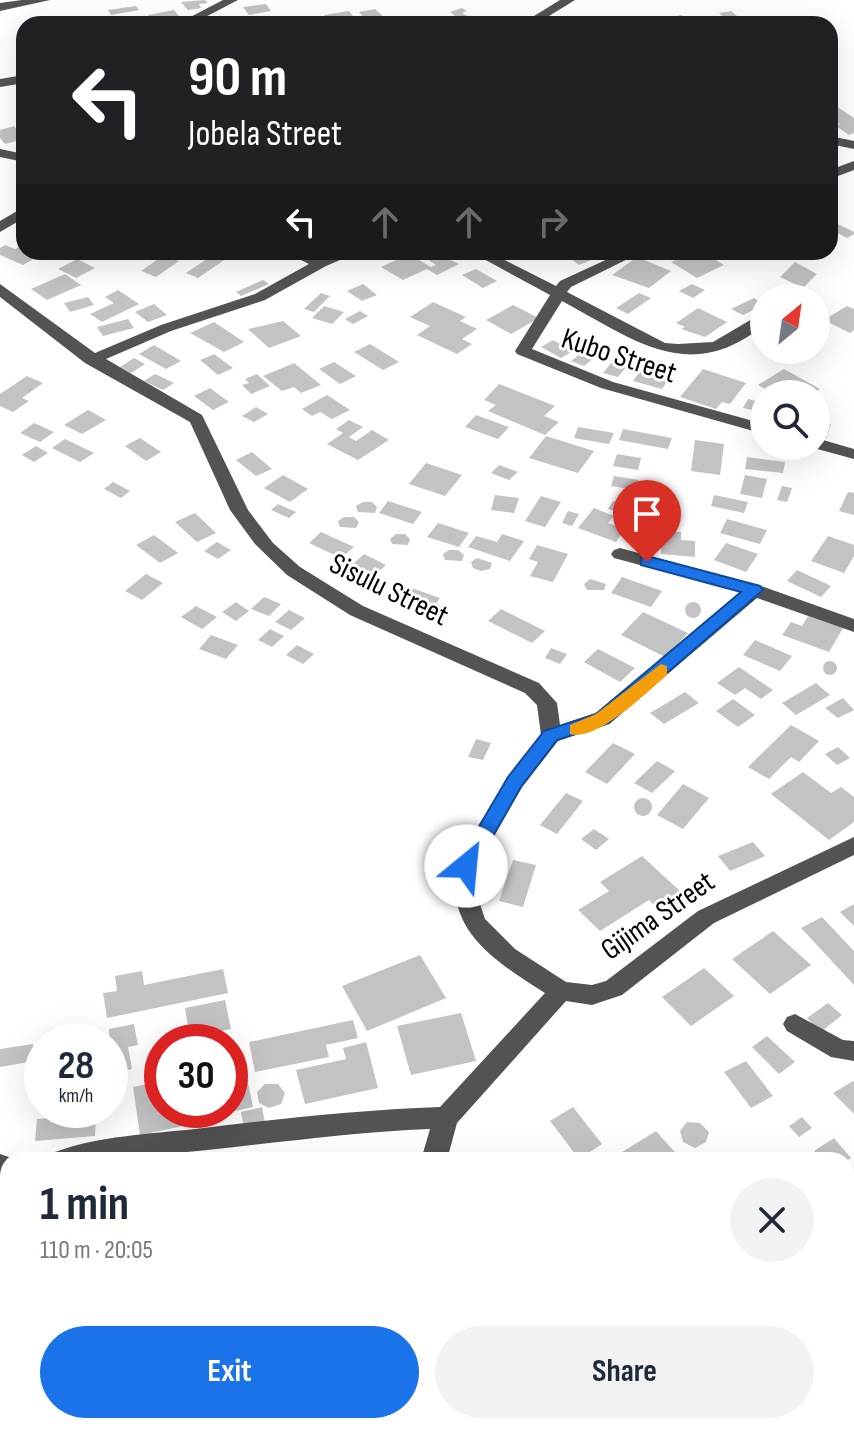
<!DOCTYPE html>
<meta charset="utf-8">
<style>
body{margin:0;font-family:"Sofia Sans Condensed",sans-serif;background:#f2f2f3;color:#1f2937;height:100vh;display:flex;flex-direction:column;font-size:30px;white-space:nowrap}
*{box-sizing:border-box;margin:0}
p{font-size:26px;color:#747a83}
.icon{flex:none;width:44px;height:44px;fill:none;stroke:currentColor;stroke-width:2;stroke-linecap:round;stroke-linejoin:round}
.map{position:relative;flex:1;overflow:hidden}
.side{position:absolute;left:0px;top:1152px;width:854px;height:282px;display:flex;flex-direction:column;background:#fff;border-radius:24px 24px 0 0;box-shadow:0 8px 32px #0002}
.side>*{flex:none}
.top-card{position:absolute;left:16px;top:16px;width:822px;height:244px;border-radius:24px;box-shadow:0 8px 32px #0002;background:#202124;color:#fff;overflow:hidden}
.needle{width:52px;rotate:29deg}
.controls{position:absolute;left:750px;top:284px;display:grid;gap:16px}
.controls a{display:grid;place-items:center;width:80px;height:80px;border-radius:50%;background:#fff;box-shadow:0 8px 32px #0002;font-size:40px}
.speed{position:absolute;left:24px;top:1024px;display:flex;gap:16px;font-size:40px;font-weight:700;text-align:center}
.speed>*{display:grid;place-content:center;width:104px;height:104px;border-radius:50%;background:#fff;box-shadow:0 8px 32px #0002;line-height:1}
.speed small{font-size:20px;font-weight:400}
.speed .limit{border:12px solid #d22;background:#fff;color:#111}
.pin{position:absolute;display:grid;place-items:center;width:68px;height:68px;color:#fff;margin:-82px -34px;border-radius:50% 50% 50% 0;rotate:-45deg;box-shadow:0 0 8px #0007}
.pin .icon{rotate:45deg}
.me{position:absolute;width:88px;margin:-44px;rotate:28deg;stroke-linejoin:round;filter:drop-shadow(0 0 6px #0008)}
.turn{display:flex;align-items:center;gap:28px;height:168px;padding:0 40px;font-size:36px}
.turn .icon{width:104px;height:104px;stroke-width:2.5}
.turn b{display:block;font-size:56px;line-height:68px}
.lanes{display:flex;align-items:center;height:76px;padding:0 40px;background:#0003;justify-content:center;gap:40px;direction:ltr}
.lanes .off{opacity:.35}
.round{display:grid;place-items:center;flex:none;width:84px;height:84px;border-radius:42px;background:#f2f2f3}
.summary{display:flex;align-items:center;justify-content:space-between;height:136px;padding:0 40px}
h1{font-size:48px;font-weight:700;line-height:60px}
.cta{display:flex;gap:16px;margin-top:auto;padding:16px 40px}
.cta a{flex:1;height:92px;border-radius:48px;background:#1a73e8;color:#fff;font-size:32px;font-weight:700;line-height:92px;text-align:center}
.cta a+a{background:#f2f2f3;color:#1f2937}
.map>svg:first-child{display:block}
</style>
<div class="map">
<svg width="854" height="1433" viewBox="0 0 854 1433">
<rect width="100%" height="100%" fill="#fff"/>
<path fill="#c3c3c3" d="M 205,0 L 208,3 L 199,4 L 201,8 L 188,10 L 181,2 Z
M 266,4 L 271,11 L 249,15 L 243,7 Z
M 136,6 L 139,10 L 111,15 L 108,10 Z
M 462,8 L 467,11 L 462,13 L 481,23 L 449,24 L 442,20 L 455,16 L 450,12 Z
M 375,9 L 386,19 L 369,23 L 359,12 Z
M 174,10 L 179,16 L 152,21 L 148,15 Z
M 349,11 L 356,20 L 331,24 L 324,15 Z
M 731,11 L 744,22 L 731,24 L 719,13 Z
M 681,15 L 690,21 L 677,24 L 658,22 Z
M 143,16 L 148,24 L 122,24 L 120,20 Z
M 830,102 L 854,118 L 854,133 L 849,135 L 836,126 L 840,124 L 830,118 Z
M 14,126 L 24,139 L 5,144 L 0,138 L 0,130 Z
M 834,222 L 854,232 L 854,234 L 847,238 L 830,229 Z
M 24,244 L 24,252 L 46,252 L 23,265 L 0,255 L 0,248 L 5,245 L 15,249 Z
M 217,252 L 233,254 L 198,278 L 186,273 Z
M 435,252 L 459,264 L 437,275 L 427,269 L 403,280 L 381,267 L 409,254 L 431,267 L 436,265 L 424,257 Z
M 582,252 L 600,252 L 604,255 L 579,265 L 568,257 Z
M 695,252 L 703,252 L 724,265 L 697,278 L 671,262 Z
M 164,255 L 179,261 L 156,277 L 141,271 Z
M 637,257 L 671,271 L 649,288 L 612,275 Z
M 77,259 L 95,268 L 76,278 L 58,269 Z
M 795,262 L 817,274 L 803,288 L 780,277 Z
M 476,269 L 497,281 L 483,288 L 462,275 Z
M 65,274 L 81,285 L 47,300 L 31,289 Z
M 263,280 L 269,284 L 241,296 L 236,292 Z
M 363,284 L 377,295 L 362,301 L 347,291 Z
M 692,284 L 705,290 L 693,298 L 679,291 Z
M 118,290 L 139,304 L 102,322 L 90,314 L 114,303 L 105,297 Z
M 321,293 L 330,296 L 314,312 L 304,309 Z
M 639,293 L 651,298 L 628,314 L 616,308 Z
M 88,297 L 94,305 L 70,312 L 64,303 Z
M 754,298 L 764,305 L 743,315 L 731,309 Z
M 433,302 L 466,317 L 460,321 L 477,329 L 462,339 L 472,344 L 457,354 L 417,335 L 430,326 L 410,317 Z
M 154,304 L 167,315 L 148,322 L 135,312 Z
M 513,305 L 539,318 L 511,334 L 486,320 Z
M 324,306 L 344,312 L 332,324 L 312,318 Z
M 847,306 L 854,309 L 854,330 L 850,333 L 824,320 Z
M 698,308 L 727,322 L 705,337 L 681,329 L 685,327 L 676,323 Z
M 360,311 L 368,316 L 353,324 L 345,319 Z
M 128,319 L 134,328 L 103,336 L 97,327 Z
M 283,321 L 301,336 L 269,348 L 248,329 Z
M 214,322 L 244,342 L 224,352 L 190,333 Z
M 553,340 L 573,351 L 561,358 L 541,347 Z
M 593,343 L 606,348 L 584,366 L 571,361 Z
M 370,344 L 399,362 L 383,370 L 354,352 Z
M 154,345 L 181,361 L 166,369 L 139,354 Z
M 781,350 L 803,350 L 787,360 L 775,354 Z
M 621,351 L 636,355 L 618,377 L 603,373 Z
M 214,354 L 233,368 L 218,375 L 200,360 Z
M 134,358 L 145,364 L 131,373 L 120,367 Z
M 648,359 L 677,367 L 662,389 L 633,381 Z
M 334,362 L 356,376 L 340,384 L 319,369 Z
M 294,363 L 321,385 L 301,393 L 294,387 L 282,391 L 263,376 Z
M 703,369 L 746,383 L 730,404 L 722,402 L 716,409 L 680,397 Z
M 784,369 L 820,389 L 812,394 L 774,394 L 758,385 Z
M 155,374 L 174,383 L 163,390 L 144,381 Z
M 257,374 L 270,386 L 251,394 L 242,385 L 249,383 L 245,379 Z
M 27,376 L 43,383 L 22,398 L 29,401 L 13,412 L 0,406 L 0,394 Z
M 499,384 L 555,406 L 544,416 L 559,422 L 545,435 L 488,411 L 496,405 L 484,400 Z
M 210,388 L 229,402 L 213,410 L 194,396 Z
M 327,395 L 350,410 L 332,419 L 320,412 L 312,416 L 302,409 Z
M 748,399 L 764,403 L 764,413 L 743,408 Z
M 256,407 L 268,414 L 254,422 L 242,416 Z
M 88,410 L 106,420 L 82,434 L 64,425 Z
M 476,415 L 509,427 L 498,439 L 465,427 Z
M 349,420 L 363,427 L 349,437 L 356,441 L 372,430 L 389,440 L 358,460 L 327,444 L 343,433 L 336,429 Z
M 816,421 L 831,424 L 826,439 L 816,437 Z
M 34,423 L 54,432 L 40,442 L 20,433 Z
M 578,427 L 614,433 L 609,444 L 574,438 Z
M 623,429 L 672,438 L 668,449 L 619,440 Z
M 546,436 L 594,451 L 578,473 L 529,458 Z
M 140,438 L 161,452 L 146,461 L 125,446 Z
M 65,439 L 94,453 L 80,462 L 52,448 Z
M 695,440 L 724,444 L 720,475 L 691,471 Z
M 36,446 L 48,453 L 34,462 L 22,455 Z
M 252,452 L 272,469 L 256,476 L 236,460 Z
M 617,454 L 641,458 L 638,470 L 613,466 Z
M 747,457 L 785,462 L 783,473 L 745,469 Z
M 426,463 L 462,475 L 445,496 L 409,484 Z
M 499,465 L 518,472 L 509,480 L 491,473 Z
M 283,475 L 308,489 L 290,502 L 264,488 Z
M 745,475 L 767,479 L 762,498 L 740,494 Z
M 614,476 L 639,480 L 636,490 L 611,486 Z
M 113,482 L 130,491 L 121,498 L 104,489 Z
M 782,486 L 792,488 L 787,502 L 777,500 Z
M 848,492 L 854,493 L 854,515 L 839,511 Z
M 495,495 L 519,498 L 514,513 L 491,510 Z
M 714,495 L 748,502 L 744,513 L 711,506 Z
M 541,496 L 561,502 L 545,527 L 525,521 Z
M 388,501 L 422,512 L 413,524 L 379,513 Z
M 613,501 L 641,509 L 636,517 L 608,509 Z
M 363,502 L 372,502 L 377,507 L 375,513 L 358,512 L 356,506 Z
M 278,504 L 296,512 L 289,518 L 271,510 Z
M 594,508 L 614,516 L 608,523 L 625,529 L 616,542 L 578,528 Z
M 568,511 L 579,514 L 572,526 L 562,523 Z
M 195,513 L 216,533 L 197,542 L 175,522 Z
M 344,517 L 354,517 L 359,522 L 356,528 L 340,527 L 338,521 Z
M 727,519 L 767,530 L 760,544 L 720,533 Z
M 438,523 L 469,533 L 459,547 L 427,537 Z
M 661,531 L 681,532 L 681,540 L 695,541 L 695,557 L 661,554 Z
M 321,532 L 354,547 L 341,558 L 309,543 Z
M 396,534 L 405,534 L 410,539 L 408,545 L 392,544 L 390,539 Z
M 502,534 L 524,541 L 510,561 L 468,547 L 476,536 L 497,542 Z
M 154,535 L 178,553 L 160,563 L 136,545 Z
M 828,536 L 854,545 L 854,556 L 844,573 L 811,561 Z
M 217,542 L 231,550 L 218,559 L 204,551 Z
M 726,543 L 758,554 L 746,572 L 714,560 Z
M 537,545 L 568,554 L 553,582 L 530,576 L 538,562 L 529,559 Z
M 449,550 L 458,550 L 464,555 L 462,561 L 445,560 L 443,554 Z
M 364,554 L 386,565 L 373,577 L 351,566 Z
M 477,558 L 492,563 L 490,569 L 481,571 L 473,568 L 471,562 Z
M 797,570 L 831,586 L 821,597 L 787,581 Z
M 146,574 L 163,583 L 142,600 L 125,591 Z
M 622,577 L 662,591 L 651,607 L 611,593 Z
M 590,579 L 606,584 L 604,590 L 587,590 L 584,584 Z
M 403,585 L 440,598 L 430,612 L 391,598 Z
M 264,597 L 281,604 L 269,616 L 251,609 Z
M685 610a8 8 0 1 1 16 0a8 8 0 1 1-16 0Z
M 236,602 L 249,611 L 236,621 L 222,612 Z
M 196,606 L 217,617 L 202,629 L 181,617 Z
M 501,609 L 545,631 L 532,643 L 488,621 Z
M 289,610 L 305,618 L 291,630 L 275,622 Z
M 643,612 L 688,633 L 665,657 L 621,635 Z
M 808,616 L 843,628 L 829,652 L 782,635 L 791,622 L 802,626 Z
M 270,629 L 284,636 L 272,647 L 258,640 Z
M 211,635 L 238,645 L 226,659 L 199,649 Z
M 755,640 L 792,656 L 780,671 L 743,655 Z
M 297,645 L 314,654 L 303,664 L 286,655 Z
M 551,648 L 567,654 L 560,664 L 545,658 Z
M 598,649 L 635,668 L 620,682 L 584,662 Z
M823 668a7 7 0 1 1 14 0a7 7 0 1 1-14 0Z
M 739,667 L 773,690 L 761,699 L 745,688 L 735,695 L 717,683 Z
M 816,683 L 830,695 L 796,715 L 782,703 Z
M 685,692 L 699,703 L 664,724 L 650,713 Z
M 843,698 L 854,710 L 838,718 L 825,708 Z
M 733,699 L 755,715 L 738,727 L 716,711 Z
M 791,725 L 819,741 L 799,762 L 791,757 L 769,779 L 748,767 Z
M 476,739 L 491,743 L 483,760 L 468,757 Z
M 613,743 L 635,754 L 607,784 L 585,772 Z
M 838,747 L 850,758 L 837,765 L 825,754 Z
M 657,761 L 675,771 L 652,793 L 634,783 Z
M 803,772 L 831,793 L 841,787 L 854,797 L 854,822 L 829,840 L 771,794 Z
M 683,784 L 709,798 L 683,829 L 657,815 Z
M 566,793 L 583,801 L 557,834 L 540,825 Z
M634 807a9 9 0 1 1 18 0a9 9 0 1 1-18 0Z
M 594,829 L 609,839 L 596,850 L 581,839 Z
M 753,842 L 765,856 L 730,871 L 718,856 Z
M 642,856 L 680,891 L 656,907 L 649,900 L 600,931 L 578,910 L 609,891 L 600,882 Z
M 513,860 L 536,865 L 523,907 L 499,901 Z
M 854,904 L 854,926 L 840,912 Z
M 822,917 L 854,951 L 854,985 L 801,928 Z
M 773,931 L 811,965 L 770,994 L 732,959 Z
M 420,955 L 446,998 L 367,1031 L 342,986 Z
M 704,968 L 734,996 L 691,1026 L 662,997 Z
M 223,969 L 228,993 L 107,1018 L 103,993 L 117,991 L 115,976 L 142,971 L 144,985 Z
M 225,1000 L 231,1029 L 190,1038 L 185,1008 Z
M 828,1003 L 842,1015 L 821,1032 L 807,1018 Z
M 461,1013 L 476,1061 L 411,1075 L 397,1026 Z
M 353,1020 L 358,1038 L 326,1045 L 329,1057 L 255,1072 L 249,1042 Z
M 134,1024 L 138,1045 L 128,1047 L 132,1069 L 111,1074 L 109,1029 Z
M 767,1036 L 795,1062 L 779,1074 L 752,1047 Z
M 366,1042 L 378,1088 L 305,1104 L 296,1070 L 346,1059 L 343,1048 Z
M 33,1044 L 34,1061 L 0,1067 L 0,1049 Z
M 746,1061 L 773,1096 L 751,1108 L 724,1072 Z
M 247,1078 L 253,1107 L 208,1117 L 207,1110 L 230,1110 L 230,1082 Z
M 162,1081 L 162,1110 L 201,1110 L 203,1122 L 140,1135 L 133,1087 Z
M 853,1081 L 854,1082 L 854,1114 L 833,1093 Z
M 265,1084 L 278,1084 L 285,1093 L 281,1104 L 269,1108 L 259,1103 L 257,1092 Z
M 262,1107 L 266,1128 L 245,1133 L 241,1112 Z
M 573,1107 L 602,1144 L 579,1159 L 550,1121 Z
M 74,1110 L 108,1110 L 96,1113 L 95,1136 L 35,1141 L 37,1119 L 74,1116 Z
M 802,1117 L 812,1128 L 799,1137 L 789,1126 Z
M 687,1122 L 700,1123 L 709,1132 L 706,1142 L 695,1148 L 683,1142 L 680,1131 Z
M 656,1131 L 680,1158 L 629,1160 L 622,1152 Z
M 834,1138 L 851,1158 L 846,1161 L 823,1160 L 814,1151 Z
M 852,1166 L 854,1196 L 846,1203 L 846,1171 Z
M 4,1258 L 8,1296 L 0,1298 L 0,1259 Z
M 854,1267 L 854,1302 L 852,1304 L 846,1297 L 846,1273 Z
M 8,1307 L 8,1342 L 0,1346 L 0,1311 Z
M 252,1426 L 277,1426 L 280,1433 L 249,1433 Z
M 404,1426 L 437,1426 L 441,1433 L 393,1433 Z
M 463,1426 L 515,1426 L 505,1433 L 453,1433 Z
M 639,1426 L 730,1426 L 726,1430 L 729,1433 L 632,1433 Z"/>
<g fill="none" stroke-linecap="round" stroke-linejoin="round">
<path fill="#535353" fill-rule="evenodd" d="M 22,0 L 50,0 L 0,11 L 0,3 Z
M 223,0 L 238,0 L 192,24 L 177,24 Z
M 560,0 L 575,0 L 536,24 L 521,24 Z
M 24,75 L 24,83 L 0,87 L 0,79 Z
M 830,136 L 854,141 L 854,149 L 830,144 Z
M 0,149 L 24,154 L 24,162 L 0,157 Z
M 854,161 L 854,170 L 830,179 L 830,170 Z
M 24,207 L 24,218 L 0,232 L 0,221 Z
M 285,252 L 305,252 L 321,258 L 338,252 L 359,252 L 326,266 L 265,300 L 171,331 L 106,359 L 202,415 L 248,510 L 273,543 L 300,567 L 363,606 L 539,683 L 557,703 L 560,725 L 596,713 L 740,592 L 614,558 L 611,554 L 614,550 L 620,548 L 761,586 L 854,619 L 854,632 L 757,598 L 610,723 L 558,741 L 522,787 L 477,866 L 477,895 L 485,919 L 515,949 L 566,982 L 592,985 L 606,981 L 698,911 L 854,837 L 854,855 L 714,923 L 622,995 L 592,1005 L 566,1001 L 457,1123 L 447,1160 L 421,1160 L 430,1129 C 303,1134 178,1160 51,1160 L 55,1152 C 99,1136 149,1134 195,1129 C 277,1119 357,1110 440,1107 L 545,993 C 505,967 455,939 455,885 C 455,876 454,868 458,860 L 508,777 L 541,735 L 537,705 L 525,693 L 350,615 L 287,575 L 255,544 L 230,510 L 190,422 L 85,363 L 0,297 L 0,284 L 95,353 L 161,325 L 255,294 L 309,264 Z
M 471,252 L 489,252 L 556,286 L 560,281 L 623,252 L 642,252 L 571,287 L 567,292 L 665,343 L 678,344 L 713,342 L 764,312 L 764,325 C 689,386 633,339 562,301 L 532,349 L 613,382 L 764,424 L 764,434 L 601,388 L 517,354 L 515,351 L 550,295 Z
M 816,438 L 854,449 L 854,459 L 810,447 L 816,446 Z
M 795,1014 L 843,1040 L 854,1041 L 854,1061 L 831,1057 L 787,1031 L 783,1024 L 787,1017 Z
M 0,1154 L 18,1160 L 8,1160 L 8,1177 L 0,1176 Z
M 180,1426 L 218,1426 L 221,1433 L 183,1433 Z
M 526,1426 L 554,1426 L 556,1433 L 528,1433 Z"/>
</g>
<path fill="#1a73e8" stroke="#114b97" stroke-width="2" d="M 647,556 L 760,586 L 763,590 L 609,723 L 557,740 L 521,787 L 473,871 L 459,871 L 456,866 L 508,777 L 544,731 L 596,714 L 741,592 L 641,565 L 641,558 Z"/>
<path fill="#f59e0b" d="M 661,664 L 667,666 L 667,675 C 647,692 597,742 570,734 L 570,725 L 596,714 Z"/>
<g text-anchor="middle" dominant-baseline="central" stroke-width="6" stroke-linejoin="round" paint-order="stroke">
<g font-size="30" fill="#000" stroke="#fff">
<text transform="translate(619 356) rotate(18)">Kubo Street</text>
<text transform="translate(389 590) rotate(26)">Sisulu Street</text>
<text transform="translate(658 916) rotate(-35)">Gijima Street</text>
</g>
</g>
</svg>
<div class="controls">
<a><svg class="needle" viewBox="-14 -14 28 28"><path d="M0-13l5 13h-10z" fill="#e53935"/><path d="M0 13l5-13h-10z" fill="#747a83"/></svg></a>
<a><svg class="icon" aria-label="search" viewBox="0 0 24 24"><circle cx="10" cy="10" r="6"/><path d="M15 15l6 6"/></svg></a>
</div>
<div class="speed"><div>28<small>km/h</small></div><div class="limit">30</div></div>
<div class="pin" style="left:647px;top:562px;background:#d93025"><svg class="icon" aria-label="arrive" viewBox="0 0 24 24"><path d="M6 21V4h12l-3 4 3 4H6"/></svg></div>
<svg class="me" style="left:466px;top:866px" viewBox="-20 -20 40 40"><circle r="19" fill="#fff"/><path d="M0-13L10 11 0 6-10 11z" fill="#1a73e8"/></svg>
<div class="top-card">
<div class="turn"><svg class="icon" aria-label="left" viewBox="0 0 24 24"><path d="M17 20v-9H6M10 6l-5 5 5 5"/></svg><div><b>90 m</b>Jobela Street</div></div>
<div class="lanes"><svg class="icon" aria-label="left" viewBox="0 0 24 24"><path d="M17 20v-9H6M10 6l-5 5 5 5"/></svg><svg class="icon off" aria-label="ahead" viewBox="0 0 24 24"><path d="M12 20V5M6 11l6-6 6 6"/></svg><svg class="icon off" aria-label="ahead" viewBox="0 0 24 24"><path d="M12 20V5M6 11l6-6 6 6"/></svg><svg class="icon off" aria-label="right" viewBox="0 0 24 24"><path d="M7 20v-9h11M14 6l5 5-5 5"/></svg></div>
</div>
<section class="side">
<div class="summary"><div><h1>1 min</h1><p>110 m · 20:05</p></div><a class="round"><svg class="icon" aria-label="close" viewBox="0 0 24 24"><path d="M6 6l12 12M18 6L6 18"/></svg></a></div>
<div class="cta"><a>Exit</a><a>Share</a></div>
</section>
</div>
